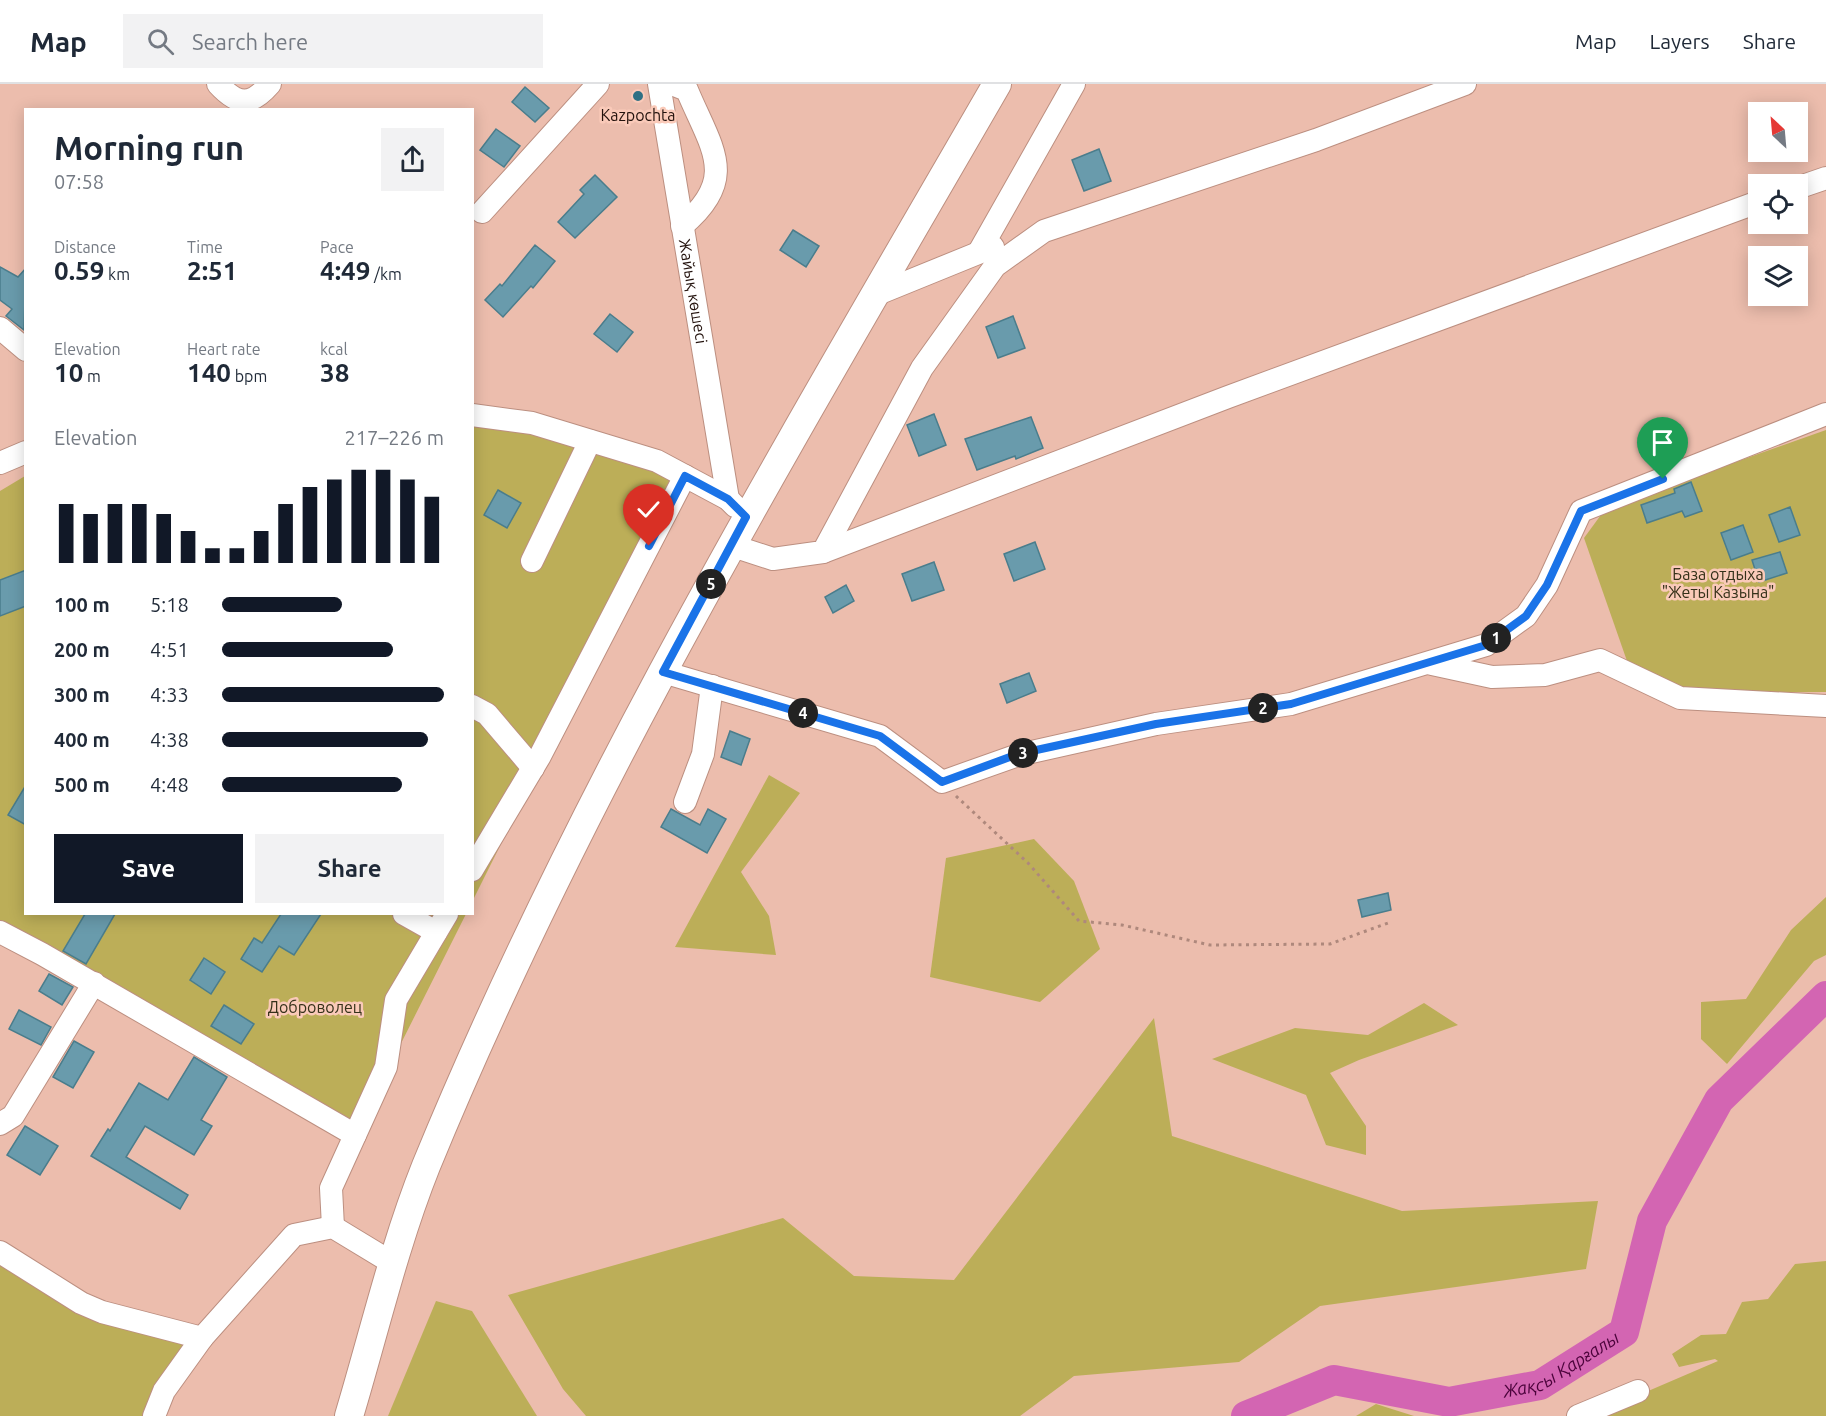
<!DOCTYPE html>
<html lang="en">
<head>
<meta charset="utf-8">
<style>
	:root { --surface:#fff; --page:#f2f2f3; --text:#1f2937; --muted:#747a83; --line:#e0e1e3; --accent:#111827 }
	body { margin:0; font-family:Ubuntu,sans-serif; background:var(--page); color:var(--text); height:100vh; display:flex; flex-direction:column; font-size:22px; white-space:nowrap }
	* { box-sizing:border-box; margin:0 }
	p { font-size:20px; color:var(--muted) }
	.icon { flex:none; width:33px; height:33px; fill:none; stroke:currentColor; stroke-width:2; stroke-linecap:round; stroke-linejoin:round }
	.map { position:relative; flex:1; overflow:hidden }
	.details { position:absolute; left:24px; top:24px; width:450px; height:807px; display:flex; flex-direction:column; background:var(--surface); border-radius:0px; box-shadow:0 3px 15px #0003 }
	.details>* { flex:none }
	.needle { width:39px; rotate:334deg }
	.tools { position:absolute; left:1748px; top:18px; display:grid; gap:12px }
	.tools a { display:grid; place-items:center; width:60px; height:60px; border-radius:0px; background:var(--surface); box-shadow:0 3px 15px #0003; font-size:30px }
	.pin { position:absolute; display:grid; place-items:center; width:51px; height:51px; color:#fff; margin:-62px -26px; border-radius:50% 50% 50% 0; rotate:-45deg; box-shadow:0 0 6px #0007 }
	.pin .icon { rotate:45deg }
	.km { position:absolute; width:30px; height:30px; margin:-15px; border-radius:50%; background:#222; color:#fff; font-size:16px; line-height:30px; text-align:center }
	.round { display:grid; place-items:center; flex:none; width:63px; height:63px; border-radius:0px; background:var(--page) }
	.summary { display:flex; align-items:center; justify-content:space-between; height:102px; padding:0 30px }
	h1 { font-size:33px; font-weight:700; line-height:45px }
	.stats { display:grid; grid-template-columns:repeat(3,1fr); gap:9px; height:102px; padding:6px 30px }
	.stats div { display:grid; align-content:center }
	.stats b { font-size:26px; font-weight:700 }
	.stats small { font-size:16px; font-weight:400 }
	.stats p { font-size:16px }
	.chart { height:168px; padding:12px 30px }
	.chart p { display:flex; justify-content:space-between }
	.chart svg { width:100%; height:108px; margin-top:6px; stroke:var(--accent); stroke-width:6 }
	.action { display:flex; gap:12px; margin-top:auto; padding:12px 30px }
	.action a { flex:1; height:69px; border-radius:0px; background:var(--accent); color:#fff; font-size:24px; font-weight:700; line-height:69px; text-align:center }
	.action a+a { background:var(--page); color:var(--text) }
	ul { padding:0 30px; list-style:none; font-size:20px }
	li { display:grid; grid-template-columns:96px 72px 1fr; align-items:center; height:45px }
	li i { height:15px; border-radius:8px; background:var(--accent) }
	header { display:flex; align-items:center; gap:36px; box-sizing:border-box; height:84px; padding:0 30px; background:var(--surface); border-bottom:2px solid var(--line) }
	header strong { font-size:28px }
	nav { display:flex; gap:33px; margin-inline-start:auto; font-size:21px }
	.search { width:420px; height:54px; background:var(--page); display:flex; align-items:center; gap:15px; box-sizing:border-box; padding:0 21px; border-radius:0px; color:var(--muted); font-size:22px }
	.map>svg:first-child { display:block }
	.green { fill:#bcae58 }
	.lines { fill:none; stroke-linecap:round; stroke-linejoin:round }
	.river { stroke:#d365b2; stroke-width:30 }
	.building { fill:#699bac; stroke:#4a7d8c; stroke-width:1.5 }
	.minor-casing { stroke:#bc8f80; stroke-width:24 }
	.major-casing { stroke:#bc8f80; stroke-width:30 }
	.path { stroke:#ae887c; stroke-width:3; stroke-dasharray:3 4.5; stroke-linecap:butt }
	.minor { stroke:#fff; stroke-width:22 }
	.major { stroke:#fff; stroke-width:28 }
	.route-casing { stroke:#fff; stroke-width:12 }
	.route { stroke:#1a73e8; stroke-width:8 }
	.poi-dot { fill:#2f7084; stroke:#facab9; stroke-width:2 }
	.labels { text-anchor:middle; stroke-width:5; stroke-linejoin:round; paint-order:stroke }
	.poi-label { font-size:16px; fill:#23120d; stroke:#facab9 }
	.street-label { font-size:16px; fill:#23120d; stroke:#facab9 }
	.park-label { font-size:16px; fill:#353119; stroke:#facab9 }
	.water-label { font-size:18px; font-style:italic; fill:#4b033b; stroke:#facab9 }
</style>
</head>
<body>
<header>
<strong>Map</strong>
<div class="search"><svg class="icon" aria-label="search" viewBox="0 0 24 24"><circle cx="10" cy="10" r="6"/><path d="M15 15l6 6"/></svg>Search here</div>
<nav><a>Map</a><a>Layers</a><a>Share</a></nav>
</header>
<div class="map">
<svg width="1826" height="1332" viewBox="0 0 1826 1332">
	<rect width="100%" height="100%" fill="#ecbdad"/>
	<g class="green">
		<polygon points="473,334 685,392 473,816"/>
		<polygon points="1826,346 1826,608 1695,609 1627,577 1584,454 1606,424"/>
		<polygon points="25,392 26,830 466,830 355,1051 0,858 0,407"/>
		<polygon points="769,691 800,709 741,788 769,832 776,871 675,863"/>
		<polygon points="1034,755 1074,797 1100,865 1040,918 930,893 946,774"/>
		<polygon points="1826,813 1826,871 1814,877 1727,980 1701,955 1701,918 1746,915 1791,846"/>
		<polygon points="1424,919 1458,941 1359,976 1330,989 1366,1042 1366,1071 1326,1061 1306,1011 1212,975 1295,944 1368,951"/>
		<polygon points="1154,934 1172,1052 1402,1127 1598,1117 1586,1185 1320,1222 1239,1278 1074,1292 1020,1332 586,1332 563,1305 508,1211 783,1134 854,1192 954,1196"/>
		<polygon points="0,1172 106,1238 202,1254 154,1332 0,1332"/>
		<polygon points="1826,1177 1826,1332 1590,1332 1718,1277 1715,1275 1679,1283 1672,1270 1701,1251 1726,1250 1742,1218 1768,1215 1795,1180"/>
		<polygon points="436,1217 472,1227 537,1332 388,1332"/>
		<polygon points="1376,1320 1414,1332 1356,1332"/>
	</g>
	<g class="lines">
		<path class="river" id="s1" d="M 1246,1332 L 1334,1296 L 1449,1318 L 1540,1301 L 1624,1248 L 1652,1137 L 1719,1016 L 1826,912"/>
	</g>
	<g class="building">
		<polygon points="525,3 549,24 535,38 512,18"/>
		<polygon points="496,45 520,62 504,83 480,66"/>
		<polygon points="1099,65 1111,97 1084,107 1072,76"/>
		<polygon points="595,91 617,113 575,154 558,138 584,110 580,106"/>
		<polygon points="793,146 819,162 806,183 780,166"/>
		<polygon points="535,161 555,177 533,204 531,202 503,233 485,216 500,200 502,202"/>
		<polygon points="0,183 18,193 26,184 24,246 6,232 12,225 0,216"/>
		<polygon points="610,230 633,248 617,268 594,250"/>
		<polygon points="1013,232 1025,264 998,274 986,243"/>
		<polygon points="934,330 946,361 919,372 907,341"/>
		<polygon points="1031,333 1043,364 1016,375 1015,372 977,386 965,355"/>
		<polygon points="1691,398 1702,427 1685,433 1682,427 1647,439 1641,421 1675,409 1674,405"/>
		<polygon points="498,406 521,419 507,444 484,431"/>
		<polygon points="1790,423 1800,451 1779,458 1769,431"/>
		<polygon points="1743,441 1753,468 1731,476 1721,449"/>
		<polygon points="1035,458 1045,485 1014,497 1004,470"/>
		<polygon points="1780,468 1787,489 1759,498 1752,476"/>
		<polygon points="934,478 944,506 912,517 902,490"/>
		<polygon points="26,486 26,522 0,532 0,496"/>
		<polygon points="846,501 854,517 833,529 825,513"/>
		<polygon points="1029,589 1036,607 1007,619 1000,600"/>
		<polygon points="730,647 750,655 741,681 721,673"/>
		<polygon points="26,701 26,741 8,731"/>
		<polygon points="671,725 700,741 708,725 726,735 707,769 661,743"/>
		<polygon points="1388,809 1391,826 1362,833 1358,816"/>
		<polygon points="85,830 115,830 86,880 63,867"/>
		<polygon points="281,830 321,830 294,871 279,862 262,888 241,875 254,854 262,859"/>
		<polygon points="204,874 225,888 211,910 190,896"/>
		<polygon points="49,890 73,903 62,921 39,907"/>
		<polygon points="224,921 254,940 241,960 211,942"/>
		<polygon points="19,926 51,943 41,961 9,945"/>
		<polygon points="74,957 94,968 73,1004 53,993"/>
		<polygon points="194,973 227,993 201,1036 212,1042 194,1071 145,1042 126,1073 188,1111 180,1125 91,1072 108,1045 110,1047 139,999 168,1016"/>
		<polygon points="25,1042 58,1062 40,1091 7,1071"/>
	</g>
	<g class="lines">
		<defs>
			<g id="minor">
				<path d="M 218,0 C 238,22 251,22 270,0"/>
				<path id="s2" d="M 659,0 L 728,415"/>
				<path d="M 672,0 L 687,6 C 711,64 740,94 682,142"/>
				<polyline points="1797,104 1826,94"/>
				<polyline points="482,128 598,0"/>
				<polyline points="979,168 1074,0"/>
				<polyline points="875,211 993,163"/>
				<polyline points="0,244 26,266"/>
				<polyline points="472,331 532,339 657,377 728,415 735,422"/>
				<polyline points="0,379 26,368"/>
				<polyline points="730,461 773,475 823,468 922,284 995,182 1044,147 1316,56 1465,0"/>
				<polyline points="823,468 1228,313 1758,118"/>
				<polyline points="532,477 590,357"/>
				<polyline points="1432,580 1492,593 1545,591 1600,576 1680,614 1826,622"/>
				<polyline points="663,588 880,652 942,698 1018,671 1156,640 1291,620 1486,561 1526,532 1547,501 1581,427 1826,330"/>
				<polyline points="472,622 487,630 533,684"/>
				<polyline points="685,718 703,670 712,602"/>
				<polyline points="472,786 540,672 685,392"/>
				<polyline points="404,830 436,848"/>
				<polyline points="0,848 42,870 355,1051"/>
				<polyline points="0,1040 13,1032 94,899"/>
				<polyline points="333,1143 331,1104 386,983 396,916 447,830"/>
				<polyline points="0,1168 81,1219 102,1228 202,1254"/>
				<polyline points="154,1332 164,1307 202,1254 294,1151 333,1143 394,1180"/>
				<polyline points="1578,1332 1638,1307"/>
			</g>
			<path id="major" d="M 349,1332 C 374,1249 394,1162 426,1082 C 581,704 793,353 997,0"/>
		</defs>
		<use href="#minor" class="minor-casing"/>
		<use href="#major" class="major-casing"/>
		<polyline class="path" points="956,712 1028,779 1079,837 1122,841 1210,861 1330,860 1388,839"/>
		<use href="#minor" class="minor"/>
		<use href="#major" class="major"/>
	</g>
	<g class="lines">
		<defs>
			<polyline id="route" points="649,462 685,392 728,415 746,433 663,588 880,652 942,698 1018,670 1156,640 1291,620 1486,561 1526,532 1547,501 1581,427 1663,395"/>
		</defs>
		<use href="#route" class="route-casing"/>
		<use href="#route" class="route"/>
	</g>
	<circle class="poi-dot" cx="638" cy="12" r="6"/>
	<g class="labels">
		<g class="poi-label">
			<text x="638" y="37">Kazpochta</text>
		</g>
		<g class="street-label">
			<text dy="6" stroke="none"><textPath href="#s2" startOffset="210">Жайық көшесі</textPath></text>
		</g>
		<g class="park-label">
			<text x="1718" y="496">База отдыха<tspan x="1718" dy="18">"Жеты Казына"</tspan></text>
			<text x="315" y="929">Доброволец</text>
		</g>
		<g class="water-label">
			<text dy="6" stroke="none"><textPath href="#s1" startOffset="332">Жақсы Қарғалы</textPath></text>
		</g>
	</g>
</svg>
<div class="tools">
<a><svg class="needle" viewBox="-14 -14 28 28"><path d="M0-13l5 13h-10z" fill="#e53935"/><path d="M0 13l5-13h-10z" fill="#747a83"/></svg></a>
<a><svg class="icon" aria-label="locate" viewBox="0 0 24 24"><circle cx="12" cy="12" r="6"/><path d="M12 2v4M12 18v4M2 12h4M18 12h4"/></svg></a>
<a><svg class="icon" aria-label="layers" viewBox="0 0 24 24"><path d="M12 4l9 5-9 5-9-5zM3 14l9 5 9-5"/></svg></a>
</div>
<div class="pin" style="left:1663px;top:395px;background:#1e9e55"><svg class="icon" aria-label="arrive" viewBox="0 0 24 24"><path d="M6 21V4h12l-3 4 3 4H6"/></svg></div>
<div class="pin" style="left:649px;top:462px;background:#d93025"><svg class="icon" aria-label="check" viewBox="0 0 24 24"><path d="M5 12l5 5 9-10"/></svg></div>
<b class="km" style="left:1496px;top:554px">1</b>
<b class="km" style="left:1263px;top:624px">2</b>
<b class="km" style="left:1023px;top:669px">3</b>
<b class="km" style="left:803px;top:629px">4</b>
<b class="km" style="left:711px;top:500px">5</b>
<section class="details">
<div class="summary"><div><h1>Morning run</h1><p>07:58</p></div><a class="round"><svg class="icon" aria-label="share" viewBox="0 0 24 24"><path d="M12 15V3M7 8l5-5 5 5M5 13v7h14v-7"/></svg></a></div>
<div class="stats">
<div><p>Distance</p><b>0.59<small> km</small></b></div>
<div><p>Time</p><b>2:51</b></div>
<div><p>Pace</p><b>4:49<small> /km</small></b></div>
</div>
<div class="stats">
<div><p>Elevation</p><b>10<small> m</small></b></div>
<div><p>Heart rate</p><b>140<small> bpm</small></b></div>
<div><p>kcal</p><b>38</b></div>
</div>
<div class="chart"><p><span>Elevation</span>217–226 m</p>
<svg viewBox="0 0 160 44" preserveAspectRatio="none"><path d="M5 44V20M15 44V24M25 44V20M35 44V20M45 44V24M55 44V31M65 44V38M75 44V38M85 44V31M95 44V20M105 44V13M115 44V10M125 44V6M135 44V6M145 44V10M155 44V17"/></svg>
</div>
<ul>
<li><b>100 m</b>5:18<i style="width:54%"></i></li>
<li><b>200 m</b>4:51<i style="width:77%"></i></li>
<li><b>300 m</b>4:33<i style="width:100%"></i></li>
<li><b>400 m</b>4:38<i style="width:93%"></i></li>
<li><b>500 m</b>4:48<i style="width:81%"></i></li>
</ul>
<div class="action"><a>Save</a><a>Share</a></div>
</section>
</div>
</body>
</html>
